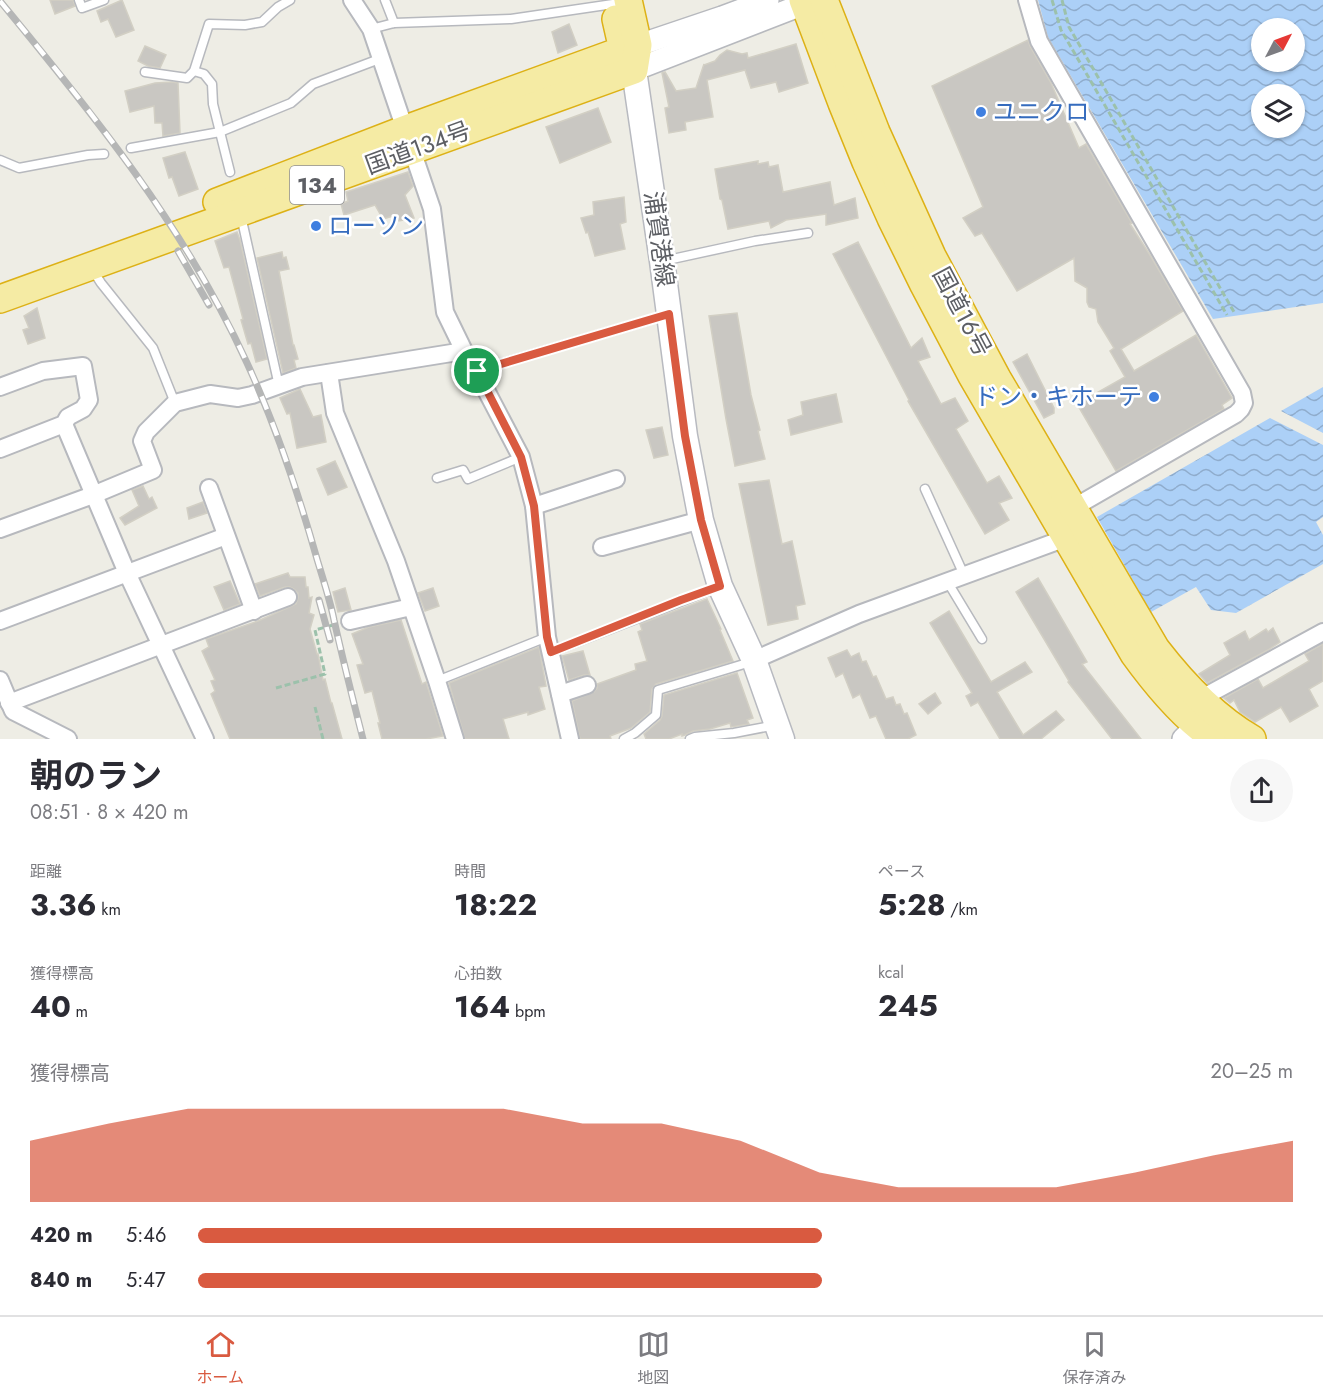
<!DOCTYPE html>
<html lang="ja">
<head>
<meta charset="utf-8">
<style>
	:root { --surface:#fff; --page:#f7f7f7; --text:#2b2b33; --muted:#7c7c81; --line:#e1e1e2; --accent:#d95a40 }
	body { margin:0; font-family:Jost,"Noto Sans JP",sans-serif; background:var(--page); color:var(--text); height:100vh; display:flex; flex-direction:column; font-size:22px; white-space:nowrap }
	* { box-sizing:border-box; margin:0 }
	p { font-size:20px; color:var(--muted) }
	.icon { flex:none; width:33px; height:33px; fill:none; stroke:currentColor; stroke-width:2; stroke-linecap:round; stroke-linejoin:round }
	.map { position:relative; height:739px; overflow:hidden }
	.sheet { display:flex; flex-direction:column; background:var(--surface); flex:1 }
	.sheet>* { flex:none }
	.needle { width:39px; rotate:49deg }
	.buttons { position:absolute; left:1251px; top:18px; display:grid; gap:12px }
	.buttons a { display:grid; place-items:center; width:54px; height:54px; border-radius:50%; background:var(--surface); box-shadow:0 2px 4px #0004; font-size:30px }
	.pin { position:absolute; display:grid; place-items:center; width:51px; height:51px; color:#fff; margin:-26px; border:3px solid #fff; border-radius:50%; box-shadow:0 2px 6px #0007 }
	.round { display:grid; place-items:center; flex:none; width:63px; height:63px; border-radius:32px; background:var(--page) }
	.summary { display:flex; align-items:center; justify-content:space-between; height:102px; padding:0 30px }
	h1 { font-size:33px; font-weight:700; line-height:45px }
	.metrics { display:grid; grid-template-columns:repeat(3,1fr); gap:9px; height:102px; padding:6px 30px }
	.metrics div { display:grid; align-content:center }
	.metrics b { font-size:30px; font-weight:700 }
	.metrics small { font-size:16px; font-weight:400 }
	.metrics p { font-size:16px }
	.chart { height:168px; padding:12px 30px }
	.chart p { display:flex; justify-content:space-between }
	.chart svg { width:100%; height:108px; margin-top:6px; fill:var(--accent); opacity:.7 }
	ul { padding:0 30px; list-style:none; font-size:20px }
	li { display:grid; grid-template-columns:96px 72px 1fr; align-items:center; height:45px }
	li i { height:15px; border-radius:8px; background:var(--accent) }
	.menu { display:flex; justify-content:space-around; align-items:center; height:84px; border-top:2px solid var(--line); background:var(--surface); font-size:16px; color:var(--muted) }
	.menu a { display:grid; justify-items:center; gap:3px }
	.menu .active { color:var(--accent) }
	.map>svg:first-child { display:block }
	.water { fill:url(#water-waves); fill-rule:evenodd }
	.building { fill:#c9c7c2; stroke:#d2cfc4; stroke-width:1.5 }
	.lines { fill:none; stroke-linecap:round; stroke-linejoin:round }
	.service-casing { stroke:#b7b9be; stroke-width:11 }
	.minor-casing { stroke:#b7b9be; stroke-width:20 }
	.tertiary-casing { stroke:#b7b9be; stroke-width:24 }
	.secondary-casing { stroke:#b8bac0; stroke-width:27 }
	.trunk-casing { stroke:#ddb116; stroke-width:30 }
	.path { stroke:#9cc1ab; stroke-width:3; stroke-dasharray:6 3; stroke-linecap:butt }
	.service { stroke:#fff; stroke-width:8 }
	.minor { stroke:#fff; stroke-width:16 }
	.tertiary { stroke:#fff; stroke-width:21 }
	.secondary { stroke:#fff; stroke-width:24 }
	.trunk { stroke:#f5eba4; stroke-width:27 }
	.rail-casing { stroke:#b5b6b6; stroke-width:7 }
	.rail { stroke:#fff; stroke-width:4.5; stroke-dasharray:14; stroke-linecap:butt }
	.route-casing { stroke:#fff; stroke-width:12 }
	.route { stroke:#d95a40; stroke-width:8 }
	.shop-dot { fill:#3f7fe0; stroke:#fff; stroke-width:2 }
	.labels { text-anchor:middle; stroke-width:5; stroke-linejoin:round; paint-order:stroke }
	.shield { fill:#fff; stroke:#8e8f92; stroke-width:1.5 }
	.shield-label { font-size:22px; font-weight:bold; fill:#5d5f64 }
	.shop-label { font-size:24px; fill:#366cbe; stroke:#fff; text-anchor:start }
	.street-label { font-size:24px; fill:#5d5f64; stroke:#fff }
</style>
</head>
<body>
<div class="map">
<svg width="1323" height="739" viewBox="0 0 1323 739">
	<defs>
		<pattern id="water-waves" width="16" height="10" patternUnits="userSpaceOnUse" patternTransform="scale(1.5)"><rect width="16" height="10" fill="#acd0f7"/><path d="M0 5q4-4 8 0t8 0" fill="none" stroke="#8faccc"/></pattern>
	</defs>
	<rect width="100%" height="100%" fill="#eeede5"/>
	<g class="water">
		<path d="M 1038,0 L 1323,0 L 1323,303 L 1213,319 L 1048,37 ZM 1262,28 L 1294,28 L 1294,62 L 1262,62 ZM 1262,94 L 1294,94 L 1294,128 L 1262,128 Z"/>
		<polygon points="1323,387 1323,433 1281,411"/>
		<polygon points="1270,418 1323,445 1323,517 1316,522 1323,535 1323,564 1236,613 1211,610 1196,587 1151,612 1097,517"/>
	</g>
	<g class="building">
		<polygon points="50,0 73,0 75,6 55,14"/>
		<polygon points="122,0 134,30 116,37 108,19 101,22 97,11"/>
		<polygon points="569,24 577,45 558,53 552,32"/>
		<polygon points="1028,40 1030,46 1051,83 1079,148 1086,144 1132,223 1130,224 1150,255 1183,311 1121,349 1134,371 1196,335 1232,398 1222,405 1224,409 1116,471 1077,404 1125,377 1110,351 1114,348 1098,322 1096,309 1089,307 1087,302 1087,288 1075,281 1074,258 1017,291 982,233 975,236 963,218 983,207 932,86"/>
		<polygon points="796,44 808,83 779,92 776,82 751,88 745,70 707,80 713,117 685,122 686,130 669,133 665,108 669,107 662,73 665,72 676,91 696,88 704,64 704,65 715,61 720,55 727,50 742,54 747,53 748,58"/>
		<polygon points="145,46 166,55 160,68 148,66 138,61"/>
		<polygon points="172,82 178,83 180,133 163,136 162,123 155,123 154,106 130,112 125,91 155,83"/>
		<polygon points="598,108 611,142 560,163 546,127"/>
		<polygon points="185,152 198,189 179,196 172,177 169,178 163,158"/>
		<polygon points="758,161 758,164 768,162 769,167 778,165 783,192 830,182 834,205 855,198 858,218 826,225 826,214 786,220 771,228 769,221 728,229 722,200 720,199 715,169"/>
		<polygon points="408,172 413,186 405,195 414,218 399,221 396,215 383,219 375,205 344,215 341,204 348,201 346,192"/>
		<polygon points="624,197 626,222 620,224 625,249 595,256 588,232 586,233 581,218 594,215 593,202"/>
		<polygon points="237,232 240,240 267,359 256,362 251,343 248,344 241,320 243,319 229,267 224,268 215,241"/>
		<polygon points="858,242 911,348 922,338 930,357 918,361 941,404 955,398 968,421 956,429 987,483 999,476 1012,498 999,503 1009,520 985,534 908,401 909,400 833,254"/>
		<polygon points="282,252 283,258 286,257 289,269 279,271 293,345 294,345 298,359 294,360 296,368 283,373 257,258"/>
		<polygon points="37,308 45,338 28,344 23,330 29,328 24,316"/>
		<polygon points="737,313 751,395 760,430 758,431 765,459 735,466 726,419 709,316"/>
		<polygon points="1027,354 1054,408 1054,413 1044,418 1013,362"/>
		<polygon points="300,389 313,417 321,415 326,442 297,448 290,413 287,414 280,398"/>
		<polygon points="836,394 842,422 791,435 788,420 803,415 801,402"/>
		<polygon points="662,427 668,455 654,458 646,430"/>
		<polygon points="335,461 347,487 328,495 317,469"/>
		<polygon points="769,480 782,544 792,541 805,604 796,606 798,619 768,625 739,484"/>
		<polygon points="143,486 149,499 152,497 157,508 125,525 120,518 139,506 132,490"/>
		<polygon points="203,502 207,513 189,519 187,508"/>
		<polygon points="288,573 290,577 305,577 306,587 308,587 309,598 312,597 309,613 314,615 310,629 317,654 318,654 323,680 325,679 331,703 332,703 342,739 230,739 211,694 215,691 211,681 215,680 202,651 209,647 206,639 258,621 296,604 298,598 298,593 294,589 290,587 285,587 260,596 255,584"/>
		<polygon points="1038,578 1087,662 1082,664 1141,739 1112,739 1068,682 1069,681 1016,592"/>
		<polygon points="230,581 240,604 224,610 214,587"/>
		<polygon points="345,588 351,610 338,612 333,592"/>
		<polygon points="433,588 439,606 425,611 418,593"/>
		<polygon points="707,599 721,629 720,630 733,661 656,684 652,689 650,712 631,728 610,736 611,739 580,739 572,701 594,692 597,688 597,684 636,670 635,664 647,661 638,632 642,630 640,624"/>
		<polygon points="949,611 991,682 1025,662 1032,672 997,692 1023,735 1056,711 1064,720 1041,739 1000,739 978,702 971,706 966,696 972,693 930,623"/>
		<polygon points="401,620 422,684 426,682 443,736 426,739 382,739 378,723 380,723 372,691 365,693 357,665 363,664 352,634 369,627"/>
		<polygon points="1273,628 1280,642 1268,650 1207,683 1199,674 1230,655 1224,643 1245,631 1249,640 1266,629 1268,632"/>
		<polygon points="1323,644 1323,681 1309,689 1318,706 1290,722 1281,707 1255,722 1240,712 1234,700 1230,703 1224,698 1258,679 1263,688 1309,661 1305,654"/>
		<polygon points="539,647 546,686 539,687 545,709 528,715 528,712 503,719 509,739 465,739 449,683"/>
		<polygon points="847,650 851,657 859,653 862,662 866,661 873,677 876,676 886,699 893,697 896,705 900,704 904,714 907,713 916,735 908,739 886,739 876,716 870,718 860,694 853,698 843,673 836,677 828,658"/>
		<polygon points="583,651 590,675 584,675 569,680 562,656"/>
		<polygon points="737,673 753,718 747,720 749,724 731,727 730,723 710,729 693,731 685,735 682,736 682,734 669,739 646,739 644,734 660,720 662,716 664,695"/>
		<polygon points="935,693 941,703 928,714 919,704"/>
	</g>
	<g class="lines">
		<defs>
			<g id="service">
				<polyline points="79,0 82,8 104,0"/>
				<polyline points="385,0 394,23"/>
				<polyline points="371,29 394,23 511,19 613,4"/>
				<polyline points="194,71 204,74 212,84 213,104 230,172"/>
				<polyline points="145,72 187,78 194,71 209,24 245,25 262,22 278,7 290,0"/>
				<polyline points="131,148 220,132 291,103 313,84 382,58"/>
				<polyline points="0,160 19,168 88,155 104,154"/>
				<polyline points="241,216 279,386"/>
				<polyline points="663,261 755,241 808,233"/>
				<polyline points="92,269 101,283 153,348 175,403"/>
				<polyline points="476,371 666,315"/>
				<polyline points="437,478 463,470 468,479 521,457"/>
				<polyline points="925,489 964,575"/>
				<polyline points="947,581 982,639"/>
				<polyline points="551,652 718,587"/>
				<polyline points="437,681 547,637"/>
				<polyline points="624,739 635,733 656,715 658,690 754,661"/>
				<polyline points="690,739 695,737 734,733 776,725"/>
			</g>
			<g id="minor">
				<polyline points="352,0 371,29 432,209 445,312 464,351 476,371 521,457 534,506 547,637 570,739"/>
				<polyline points="329,373 335,413 396,561 437,681 455,739"/>
				<polyline points="0,387 43,371 83,366 89,400 83,409 68,417 64,424 0,449"/>
				<polyline points="64,424 127,573 205,739"/>
				<polyline points="209,488 254,611"/>
				<polyline points="534,506 616,479"/>
				<polyline points="0,529 93,495 153,470 142,441 146,432 175,403 210,394 238,398 252,395 302,377 464,351"/>
				<polyline points="602,547 701,520"/>
				<polyline points="0,621 226,536"/>
				<polyline points="350,621 411,607"/>
				<polyline points="754,660 859,614 1066,538 1073,508 1236,414 1241,409 1244,403 1242,393 1039,41 1027,0"/>
				<polyline points="0,680 13,711 68,739"/>
				<polyline points="560,694 587,685"/>
				<polyline points="1200,699 1323,632"/>
				<polyline points="9,703 288,597"/>
			</g>
			<g id="tertiary">
				<polyline points="624,50 722,17 768,0"/>
				<polyline points="634,70 804,4 809,0"/>
				<polyline points="1183,739 1197,725 1198,711"/>
			</g>
			<polyline id="secondary" points="625,53 634,70 662,261 685,436 701,520 720,586 754,660 782,739"/>
			<g id="trunk">
				<path d="M 803,0 L 842,103 L 866,162 L 891,218 L 924,285 L 972,376 L 1134,654 C 1155,683 1185,719 1215,739"/>
				<path d="M 824,0 L 876,132 L 932,256 L 997,378 L 1156,649 C 1183,684 1214,717 1252,739"/>
				<polyline points="217,202 406,129 623,50 616,19"/>
				<polyline points="0,299 634,70 638,45 628,0"/>
			</g>
		</defs>
		<use href="#service" class="service-casing"/>
		<use href="#minor" class="minor-casing"/>
		<use href="#tertiary" class="tertiary-casing"/>
		<use href="#secondary" class="secondary-casing"/>
		<use href="#trunk" class="trunk-casing"/>
		<g class="path">
			<polyline points="1052,0 1061,30 1227,315"/>
			<polyline points="1062,0 1069,27 1234,312"/>
			<polyline points="276,688 325,674 315,630 337,624"/>
			<polyline points="315,707 323,739"/>
		</g>
		<use href="#service" class="service"/>
		<use href="#minor" class="minor"/>
		<use href="#tertiary" class="tertiary"/>
		<use href="#secondary" class="secondary"/>
		<use href="#trunk" class="trunk"/>
		<defs>
			<g id="rail">
				<path d="M 0,1 C 94,115 185,227 247,363 C 276,426 298,492 317,559 C 323,579 330,600 334,620 C 343,660 353,700 363,739"/>
				<polyline points="178,251 209,305"/>
				<polyline points="319,600 330,640"/>
			</g>
		</defs>
		<use href="#rail" class="rail-casing"/>
		<use href="#rail" class="rail"/>
	</g>
	<g class="lines">
		<defs>
			<polygon id="route" points="669,314 685,436 701,520 720,586 681,600 551,652 547,637 534,506 521,457 477,371"/>
		</defs>
		<use href="#route" class="route-casing"/>
		<use href="#route" class="route"/>
	</g>
	<g class="shop-dot">
		<circle cx="981" cy="112" r="6"/>
		<circle cx="316" cy="226" r="6"/>
		<circle cx="1154" cy="397" r="6"/>
	</g>
	<g class="labels">
		<rect class="shield" x="290" y="166" width="54" height="38" rx="4.5"/>
		<g class="shield-label">
			<text x="317" y="193">134</text>
		</g>
		<g class="shop-label">
			<text x="993" y="120">ユニクロ</text>
			<text x="328" y="234">ローソン</text>
			<text x="1142" y="405" text-anchor="end">ドン・キホーテ</text>
		</g>
		<g class="street-label">
			<text transform="translate(418 148) rotate(-20)" y="8">国道134号</text>
			<text transform="translate(659 239) rotate(82)" y="8">浦賀港線</text>
			<text transform="translate(962 312) rotate(62)" y="8">国道16号</text>
		</g>
	</g>
</svg>
<div class="buttons">
<a><svg class="needle" viewBox="-14 -14 28 28"><path d="M0-13l5 13h-10z" fill="#e53935"/><path d="M0 13l5-13h-10z" fill="#7c7c81"/></svg></a>
<a><svg class="icon" aria-label="layers" viewBox="0 0 24 24"><path d="M12 4l9 5-9 5-9-5zM3 14l9 5 9-5"/></svg></a>
</div>
<div class="pin" style="left:477px;top:371px;background:#1e9e55"><svg class="icon" aria-label="arrive" viewBox="0 0 24 24"><path d="M6 21V4h12l-3 4 3 4H6"/></svg></div>
</div>
<section class="sheet">
<div class="summary"><div><h1>朝のラン</h1><p>08:51 · 8 × 420 m</p></div><a class="round"><svg class="icon" aria-label="share" viewBox="0 0 24 24"><path d="M12 15V3M7 8l5-5 5 5M5 13v7h14v-7"/></svg></a></div>
<div class="metrics">
<div><p>距離</p><b>3.36<small> km</small></b></div>
<div><p>時間</p><b>18:22</b></div>
<div><p>ペース</p><b>5:28<small> /km</small></b></div>
</div>
<div class="metrics">
<div><p>獲得標高</p><b>40<small> m</small></b></div>
<div><p>心拍数</p><b>164<small> bpm</small></b></div>
<div><p>kcal</p><b>245</b></div>
</div>
<div class="chart"><p><span>獲得標高</span>20–25 m</p>
<svg viewBox="0 0 160 44" preserveAspectRatio="none"><path d="M0 44V19L10 12L20 6L30 6L40 6L50 6L60 6L70 12L80 12L90 19L100 32L110 38L120 38L130 38L140 32L150 25L160 19V44z"/></svg>
</div>
<ul>
<li><b>420 m</b>5:46<i style="width:57%"></i></li>
<li><b>840 m</b>5:47<i style="width:57%"></i></li>
</ul>
</section>
<nav class="menu">
<a class="active"><svg class="icon" aria-label="home" viewBox="0 0 24 24"><path d="M3 11l9-7 9 7M6 9v11h12V9"/></svg>ホーム</a>
<a><svg class="icon" aria-label="map" viewBox="0 0 24 24"><path d="M3 6l6-2 6 2 6-2v14l-6 2-6-2-6 2zM9 4v14M15 6v14"/></svg>地図</a>
<a><svg class="icon" aria-label="saved" viewBox="0 0 24 24"><path d="M7 4h10v16l-5-4-5 4z"/></svg>保存済み</a>
</nav>
</body>
</html>
